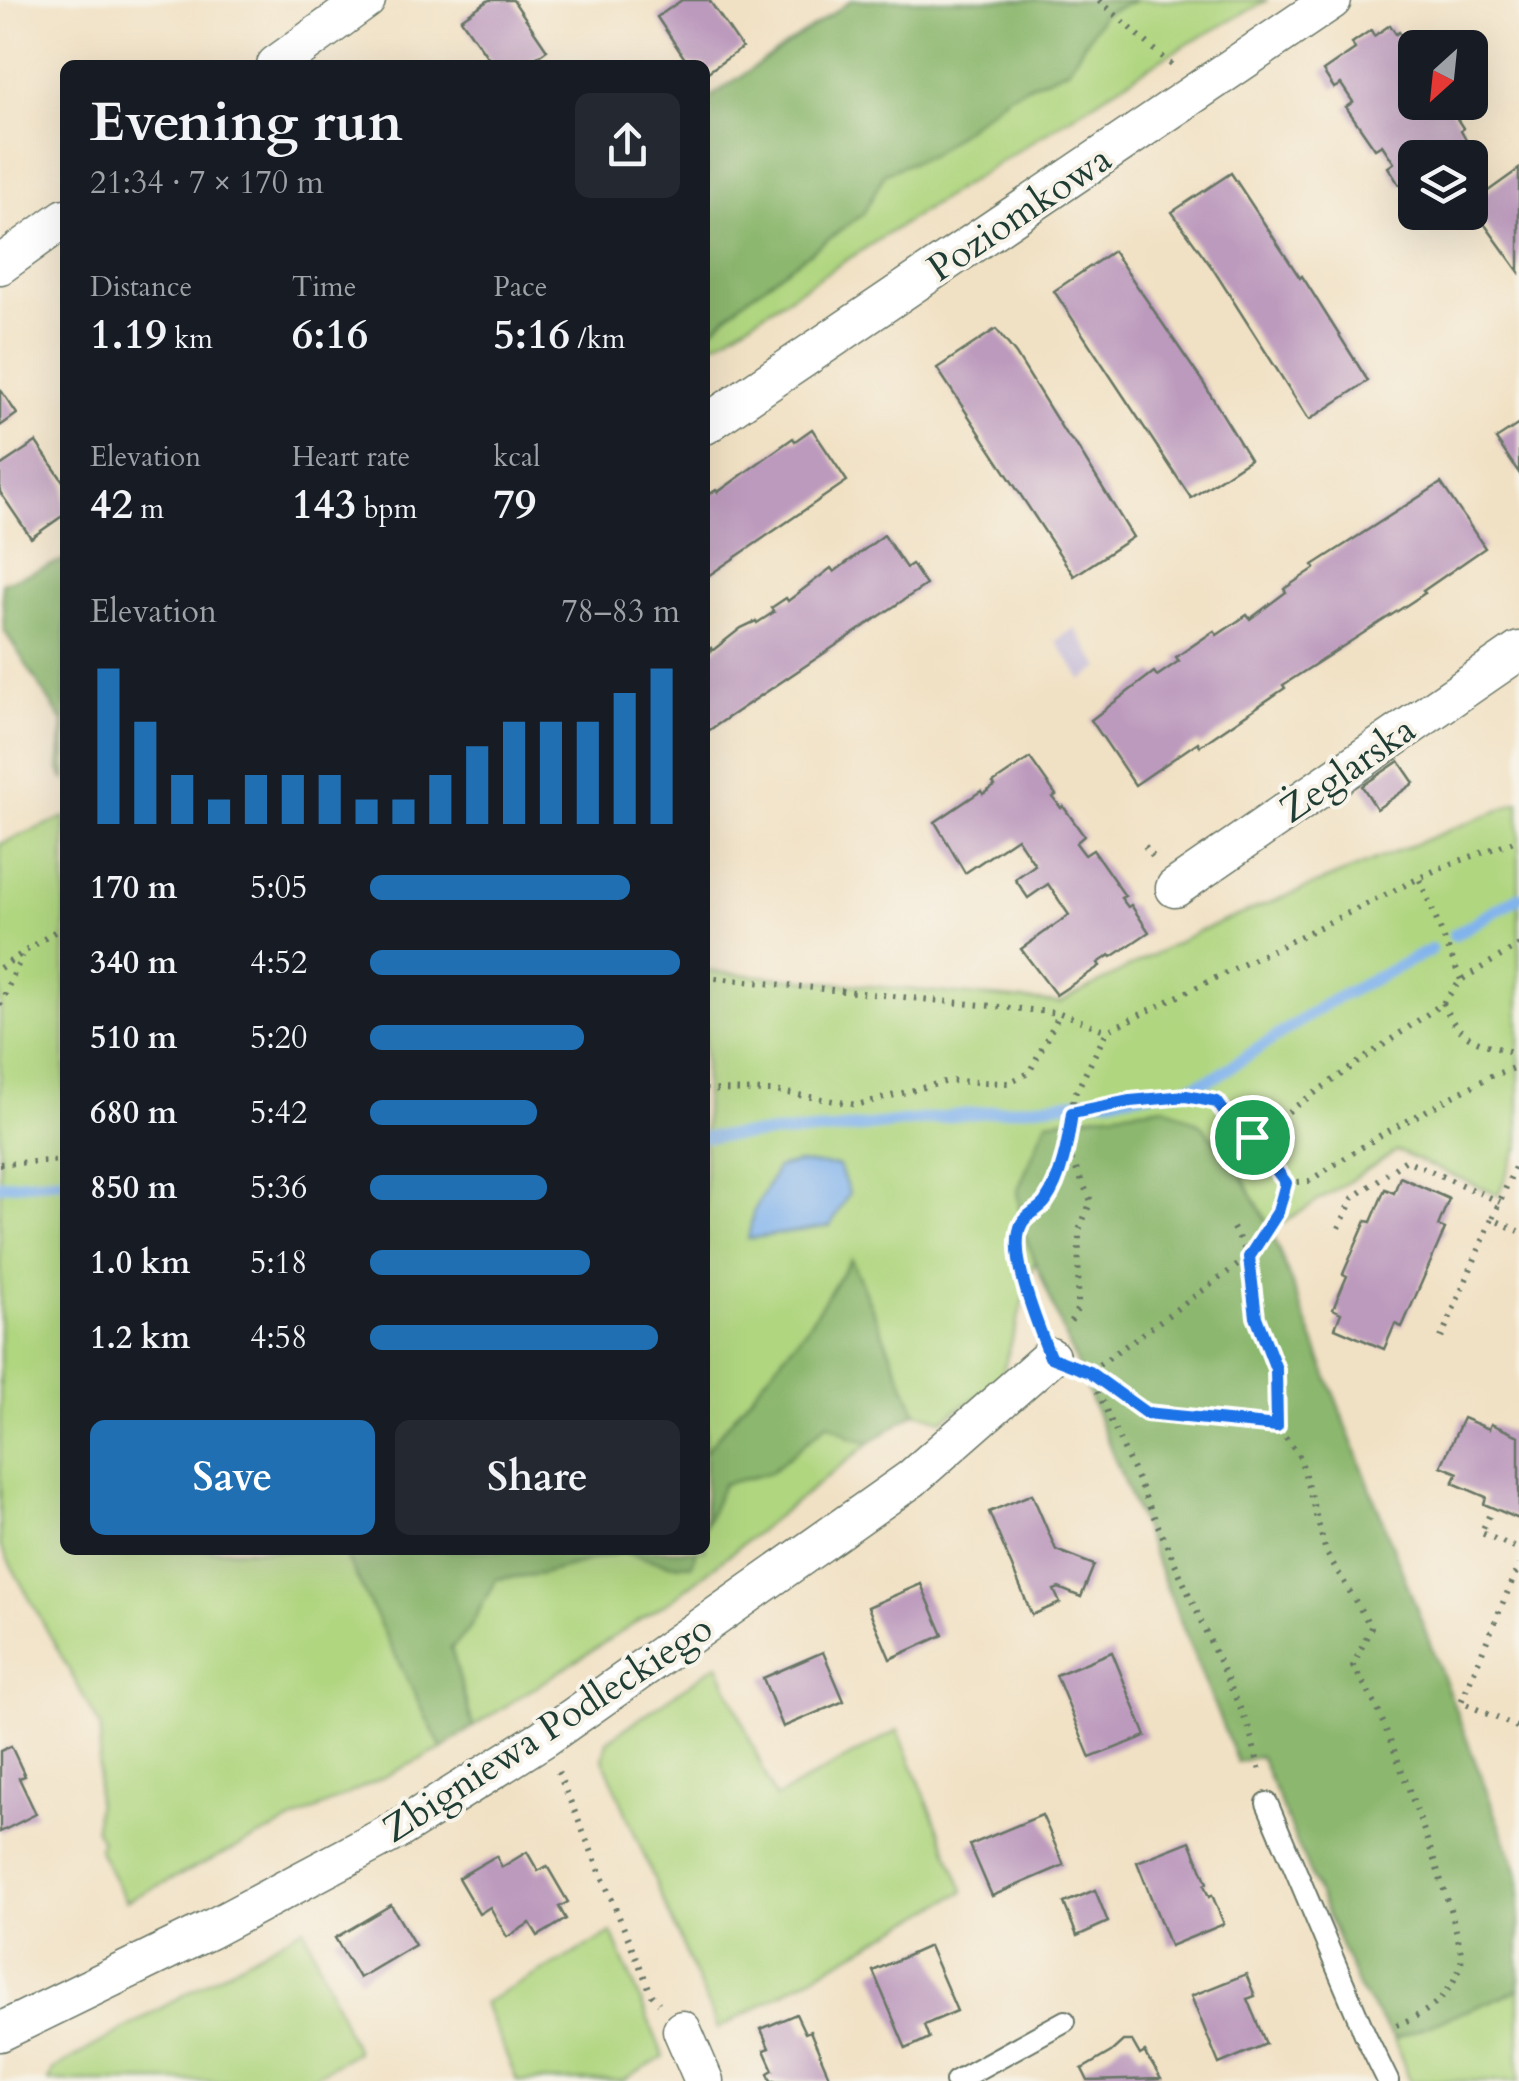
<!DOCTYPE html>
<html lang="en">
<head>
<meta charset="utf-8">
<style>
	:root { --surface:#171b24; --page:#242831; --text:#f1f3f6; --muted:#9ea1a6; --accent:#1f6fb2 }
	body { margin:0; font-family:Cardo,serif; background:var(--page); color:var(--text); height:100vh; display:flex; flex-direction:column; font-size:38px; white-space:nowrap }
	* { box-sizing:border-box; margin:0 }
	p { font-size:32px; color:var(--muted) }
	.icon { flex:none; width:55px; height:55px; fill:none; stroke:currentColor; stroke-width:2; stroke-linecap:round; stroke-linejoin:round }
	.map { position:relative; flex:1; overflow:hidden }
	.drawer { position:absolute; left:60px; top:60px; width:650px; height:1495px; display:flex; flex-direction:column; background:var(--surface); border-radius:15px; box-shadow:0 10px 40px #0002 }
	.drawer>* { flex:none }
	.needle { width:65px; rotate:207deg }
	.tools { position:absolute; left:1398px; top:30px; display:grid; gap:20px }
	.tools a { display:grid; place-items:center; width:90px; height:90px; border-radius:15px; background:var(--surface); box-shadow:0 10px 40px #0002; font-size:50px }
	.pin { position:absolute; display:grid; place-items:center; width:85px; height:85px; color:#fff; margin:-42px; border:5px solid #fff; border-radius:50%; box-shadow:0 2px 10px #0007 }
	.round { display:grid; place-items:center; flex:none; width:105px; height:105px; border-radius:15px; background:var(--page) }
	.headline { display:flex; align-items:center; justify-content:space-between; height:170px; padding:0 30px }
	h1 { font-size:55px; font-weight:600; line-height:75px }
	.stats { display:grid; grid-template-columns:repeat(3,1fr); gap:15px; height:170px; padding:10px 30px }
	.stats div { display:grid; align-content:center }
	.stats b { font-size:42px; font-weight:600 }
	.stats small { font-size:28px; font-weight:400 }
	.stats p { font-size:28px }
	.chart { height:280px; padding:20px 30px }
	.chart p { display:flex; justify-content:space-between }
	.chart svg { width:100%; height:180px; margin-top:10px; stroke:var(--accent); stroke-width:6 }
	.primary-button { display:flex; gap:20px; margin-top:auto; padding:20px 30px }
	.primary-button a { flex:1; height:115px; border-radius:15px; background:var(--accent); color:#fff; font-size:40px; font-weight:600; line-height:115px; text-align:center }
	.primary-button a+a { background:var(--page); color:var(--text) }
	ul { padding:0 30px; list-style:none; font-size:32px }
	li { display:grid; grid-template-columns:160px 120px 1fr; align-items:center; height:75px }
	li i { height:25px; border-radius:12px; background:var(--accent) }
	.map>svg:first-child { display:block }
	.industrial { fill:#c8bfd8 }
	.green { fill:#b0d680; stroke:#688a5a; stroke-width:2.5 }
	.forest { fill:#8cb76e; stroke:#567a51; stroke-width:2.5 }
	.water { fill:#81b3ed; stroke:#507890; stroke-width:2.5 }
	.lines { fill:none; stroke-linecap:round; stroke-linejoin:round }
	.stream { stroke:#81b3ed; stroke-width:12 }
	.building { fill:#bc9abd }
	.service-casing { stroke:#687666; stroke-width:24 }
	.minor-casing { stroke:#687666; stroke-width:41 }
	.path { stroke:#687666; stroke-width:6; stroke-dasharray:2.5 8; stroke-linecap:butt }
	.service { stroke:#fff; stroke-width:20 }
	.minor { stroke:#fff; stroke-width:38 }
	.route-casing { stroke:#fff; stroke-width:20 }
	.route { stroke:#1a73e8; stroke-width:12 }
	.labels { text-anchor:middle; stroke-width:8; stroke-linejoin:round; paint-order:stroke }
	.street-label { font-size:38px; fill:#1f3d34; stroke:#f7f3e8 }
</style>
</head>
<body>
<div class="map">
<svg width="1519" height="2081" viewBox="0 0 1519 2081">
	<rect width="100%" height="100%" fill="#f7f3e8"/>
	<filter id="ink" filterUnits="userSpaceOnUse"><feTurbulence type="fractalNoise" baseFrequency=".01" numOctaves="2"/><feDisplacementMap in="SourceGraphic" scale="20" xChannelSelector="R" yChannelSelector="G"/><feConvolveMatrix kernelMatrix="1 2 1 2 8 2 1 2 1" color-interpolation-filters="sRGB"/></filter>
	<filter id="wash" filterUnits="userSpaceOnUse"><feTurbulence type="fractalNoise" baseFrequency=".0048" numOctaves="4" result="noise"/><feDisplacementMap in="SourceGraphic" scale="40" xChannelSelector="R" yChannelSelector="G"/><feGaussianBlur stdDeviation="2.25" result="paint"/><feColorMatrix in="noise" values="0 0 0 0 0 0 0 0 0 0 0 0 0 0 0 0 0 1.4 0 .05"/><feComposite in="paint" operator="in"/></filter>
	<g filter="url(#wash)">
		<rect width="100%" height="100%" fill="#f1e1c4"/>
		<polygon class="industrial" points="1075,628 1101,668 1082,680 1056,641"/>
		<g class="green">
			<polygon points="1137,0 1268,0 1166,56 718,342 705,344 705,336 742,301 863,214 885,173 931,155 1010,94 1068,69 1103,14"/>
			<polygon points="1519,802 1519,1146 1498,1195 1397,1151 1272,1230 1241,1175 1024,1234 1035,1260 1000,1381 942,1420 916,1412 851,1260 807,1327 705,1452 705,971 1060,1003 1197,932"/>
			<polygon points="65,817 65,1550 343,1550 442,1749 126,1901 98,1849 101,1840 95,1828 101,1728 0,1545 0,844"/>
			<polygon points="829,1423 851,1437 871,1442 674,1598 473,1727 451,1648 468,1631 496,1579 541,1574 622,1552 668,1564 691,1565 697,1550 705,1550 705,1526 722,1484 770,1473"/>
			<polygon points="718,1664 775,1798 898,1730 964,1891 718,2029 603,1759 607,1741"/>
			<polygon points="304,1927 356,2052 305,2081 48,2081 52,2070"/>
			<polygon points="612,1933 664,2057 623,2081 517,2081 484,2003"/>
			<polygon points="1519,1990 1519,2081 1410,2081 1394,2039"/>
		</g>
		<g class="forest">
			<polygon points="852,0 1136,0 1103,14 1068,69 1010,94 931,155 885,173 863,214 743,301 705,336 705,101"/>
			<polygon points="65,560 65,781 59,770 63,722 4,630 2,583"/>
			<polygon points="1165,1106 1202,1125 1241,1175 1271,1230 1519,1875 1519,1990 1394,2039 1359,1989 1260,1756 1237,1762 1024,1234 1017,1192 1047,1121"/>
			<polygon points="851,1259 916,1412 871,1442 851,1438 828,1423 770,1473 723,1484 705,1526 705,1452 807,1327"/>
			<polygon points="343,1550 697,1550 692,1565 668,1564 622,1552 541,1574 496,1579 468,1631 451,1648 473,1727 442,1749"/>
		</g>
		<polygon class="water" points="797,1163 839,1166 849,1193 830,1226 748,1239 753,1213 777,1168"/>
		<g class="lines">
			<g class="stream">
				<polyline points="1454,935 1519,897"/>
				<polyline points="705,1137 836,1130 1188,1088 1217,1076 1329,1002 1431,950"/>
				<polyline points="0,1185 65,1180"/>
			</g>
		</g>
		<g id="blocks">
			<g class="building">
				<polygon points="489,0 513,0 547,50 526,65 493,65 461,19"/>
				<polygon points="682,0 709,0 742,48 705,74 705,65 689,65 657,17"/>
				<polygon points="1390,25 1396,34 1399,32 1413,53 1410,55 1415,63 1415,102 1442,102 1447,110 1450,108 1463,128 1461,131 1466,140 1451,150 1455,155 1452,158 1415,158 1415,174 1399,185 1388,167 1394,163 1382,145 1375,149 1346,107 1353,102 1341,84 1334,88 1323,71 1355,49 1352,43 1371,30 1374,36"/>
				<polygon points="1519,169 1519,272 1470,204"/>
				<polygon points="1231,173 1300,278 1302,276 1368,381 1309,420 1213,269 1172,212"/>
				<polygon points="1113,251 1204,384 1250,459 1191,498 1054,291"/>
				<polygon points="996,329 1016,354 1065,433 1077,446 1133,537 1074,576 937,368"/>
				<polygon points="0,389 17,414 0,426"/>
				<polygon points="1519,424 1519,473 1496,439"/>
				<polygon points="812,429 847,481 705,578 705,497 716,490 718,492 793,438 795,441"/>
				<polygon points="36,442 65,484 65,514 31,538 0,492 0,466"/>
				<polygon points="1441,483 1485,548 1423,591 1425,593 1410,603 1283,685 1285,688 1200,746 1198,742 1135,785 1091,720 1154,672 1157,676 1179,661 1176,657 1214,631 1217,635 1247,615 1250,619 1286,592 1284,589 1315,568 1313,565"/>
				<polygon points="884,535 906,568 912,564 926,585 705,733 705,652 711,648 712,651 741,628 756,621 757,623 774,612 771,608 786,598 788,601 831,568 834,572"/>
				<polygon points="1030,758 1056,795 1053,797 1061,808 1063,806 1084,836 1076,843 1085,855 1093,850 1125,896 1121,898 1128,907 1131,905 1149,932 1112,957 1110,955 1098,963 1100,966 1056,995 1021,949 1069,915 1048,884 1028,898 1015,879 1035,865 1017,838 965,873 935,822 981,791 983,794 995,786 993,783"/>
				<polygon points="1399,761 1414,783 1377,809 1362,786"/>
				<polygon points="1400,1177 1449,1199 1438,1226 1445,1229 1402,1327 1395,1324 1384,1349 1335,1328 1341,1313 1333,1309 1347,1276 1343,1274 1366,1221 1371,1222 1385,1189 1394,1193"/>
				<polygon points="1463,1418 1489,1429 1491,1424 1519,1436 1519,1519 1484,1504 1486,1497 1453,1483 1458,1473 1441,1466"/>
				<polygon points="1032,1494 1056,1550 1094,1565 1081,1597 1059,1588 1054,1590 1060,1603 1032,1615 989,1512"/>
				<polygon points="921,1584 943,1635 890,1659 868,1607"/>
				<polygon points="823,1652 844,1701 783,1727 763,1678"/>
				<polygon points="1112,1652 1146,1736 1090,1758 1056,1675"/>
				<polygon points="11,1746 25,1776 19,1778 36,1814 0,1832 0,1751"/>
				<polygon points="1042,1815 1064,1865 992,1896 970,1845"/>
				<polygon points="1190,1841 1207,1883 1204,1885 1209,1897 1212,1895 1224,1924 1170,1946 1137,1862"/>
				<polygon points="527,1852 538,1871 547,1866 568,1902 559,1907 566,1919 538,1936 530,1923 507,1937 490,1907 479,1914 458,1878 496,1856 502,1867"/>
				<polygon points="1095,1890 1108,1922 1077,1936 1064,1903"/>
				<polygon points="391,1905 415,1945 359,1978 335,1938"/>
				<polygon points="929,1946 957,2011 924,2025 929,2038 906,2049 873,1971"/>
				<polygon points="1246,1974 1255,1996 1247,1999 1266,2044 1219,2064 1191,1996"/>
				<polygon points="796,2014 805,2033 810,2031 831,2081 771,2081 768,2073 773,2070 764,2050 769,2048 761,2029"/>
				<polygon points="1123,2041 1132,2041 1140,2055 1145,2052 1161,2079 1088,2081 1082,2069 1111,2052"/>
			</g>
		</g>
	</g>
	<g filter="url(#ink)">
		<use href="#blocks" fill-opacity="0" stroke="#687666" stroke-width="2.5"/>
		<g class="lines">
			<defs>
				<g id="service">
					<polyline points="1267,1803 1365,2034 1388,2081"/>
					<polyline points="956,2081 1065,2021"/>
				</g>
				<g id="minor">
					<polyline points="276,65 366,0"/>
					<polyline points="0,265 65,218"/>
					<polyline points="705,425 1332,0"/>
					<polyline points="1175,888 1519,651"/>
					<polyline points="682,2030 704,2081"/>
					<polyline points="0,2032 209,1930 399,1829 544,1738 911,1479 1050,1357"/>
				</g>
			</defs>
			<use href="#service" class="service-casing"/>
			<use href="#minor" class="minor-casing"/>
			<g class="path">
				<polyline points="1099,0 1173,66"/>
				<polyline points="1145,846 1154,858"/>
				<polyline points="1420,880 1461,980"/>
				<polyline points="1519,945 1461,980 1443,1003 1252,1137 1286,1183 1309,1181 1381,1135 1491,1076 1519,1066"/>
				<polyline points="0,968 65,925"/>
				<polyline points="705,977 1060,1013 1107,1031"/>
				<path d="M 1443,1003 C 1458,1042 1482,1043 1519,1054"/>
				<polyline points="0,1005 22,956"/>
				<polyline points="705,1090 775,1091 857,1105 948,1081 1008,1083 1029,1073 1060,1013"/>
				<polyline points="1072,1113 1073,1098 1107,1031 1438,869 1519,839"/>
				<polyline points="1067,1150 1091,1201 1079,1230 1078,1308 1068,1326"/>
				<polyline points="1519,1158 1492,1219 1519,1231"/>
				<polyline points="0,1164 65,1160"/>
				<path d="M 1233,1228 L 1249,1257 L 1257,1317 L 1276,1369 L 1277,1426 L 1300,1457 L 1326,1552 L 1371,1627 L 1353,1666 C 1363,1683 1375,1701 1382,1720 C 1396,1753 1467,1940 1461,1963 C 1450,1999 1424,2016 1390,2027"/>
				<polyline points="1339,1228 1353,1198 1406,1160 1500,1202"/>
				<path d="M 1038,1325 L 1016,1244 L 1023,1221 L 1045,1202 L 1067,1150 L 1072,1113 C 1121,1103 1167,1092 1217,1102 L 1236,1128 L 1252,1137"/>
				<polyline points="1441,1338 1492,1219"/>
				<polyline points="1081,1369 1089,1372 1249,1257 1278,1212 1286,1183"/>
				<polyline points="1089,1372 1249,1728 1261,1775"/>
				<polyline points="1090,1373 1146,1413 1277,1426"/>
				<polyline points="1489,1516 1481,1533 1519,1549"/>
				<polyline points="1517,1727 1461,1702 1519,1565"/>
				<polyline points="558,1772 652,1995 659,2003"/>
			</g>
			<use href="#service" class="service"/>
			<use href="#minor" class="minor"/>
		</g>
	</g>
	<g class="lines" filter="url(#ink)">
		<defs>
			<path id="route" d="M 1186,1096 L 1217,1102 L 1236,1128 L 1252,1137 L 1286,1183 L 1278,1212 L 1249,1257 L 1256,1317 L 1276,1369 L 1277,1426 L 1146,1413 L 1089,1372 L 1050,1357 C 1039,1327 1006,1252 1022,1223 C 1027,1214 1039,1210 1045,1202 C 1062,1178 1068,1142 1072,1113 L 1130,1101 Z"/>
		</defs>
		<use href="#route" class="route-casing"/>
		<use href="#route" class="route"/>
	</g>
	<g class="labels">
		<g class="street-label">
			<text transform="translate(1019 213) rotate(-34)" y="13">Poziomkowa</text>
			<text transform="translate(1347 769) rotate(-35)" y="13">Żeglarska</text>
			<text transform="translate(547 1728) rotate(-33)" y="13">Zbigniewa Podleckiego</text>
		</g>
	</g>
</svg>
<div class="tools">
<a><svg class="needle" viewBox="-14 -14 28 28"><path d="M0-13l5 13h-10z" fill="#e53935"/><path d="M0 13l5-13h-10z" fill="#9ea1a6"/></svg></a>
<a><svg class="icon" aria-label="layers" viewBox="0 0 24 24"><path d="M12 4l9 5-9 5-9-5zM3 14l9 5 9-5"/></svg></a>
</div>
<div class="pin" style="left:1252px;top:1137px;background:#1e9e55"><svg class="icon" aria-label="arrive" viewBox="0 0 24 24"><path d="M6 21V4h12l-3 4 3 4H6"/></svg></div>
<section class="drawer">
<div class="headline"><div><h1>Evening run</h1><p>21:34 · 7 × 170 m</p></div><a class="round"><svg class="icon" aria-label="share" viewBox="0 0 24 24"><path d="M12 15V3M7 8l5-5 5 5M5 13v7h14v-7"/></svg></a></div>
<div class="stats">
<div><p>Distance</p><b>1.19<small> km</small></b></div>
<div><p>Time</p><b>6:16</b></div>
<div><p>Pace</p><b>5:16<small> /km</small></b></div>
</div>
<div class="stats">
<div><p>Elevation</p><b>42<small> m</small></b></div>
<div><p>Heart rate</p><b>143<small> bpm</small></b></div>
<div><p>kcal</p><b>79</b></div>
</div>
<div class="chart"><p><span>Elevation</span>78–83 m</p>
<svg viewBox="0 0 160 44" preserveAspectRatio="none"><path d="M5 44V6M15 44V19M25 44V32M35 44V38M45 44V32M55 44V32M65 44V32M75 44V38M85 44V38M95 44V32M105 44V25M115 44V19M125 44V19M135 44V19M145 44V12M155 44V6"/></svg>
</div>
<ul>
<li><b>170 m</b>5:05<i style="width:84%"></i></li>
<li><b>340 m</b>4:52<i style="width:100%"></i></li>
<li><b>510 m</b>5:20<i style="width:69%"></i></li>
<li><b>680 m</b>5:42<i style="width:54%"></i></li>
<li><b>850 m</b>5:36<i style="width:57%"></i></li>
<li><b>1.0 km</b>5:18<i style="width:71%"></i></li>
<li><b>1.2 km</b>4:58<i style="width:93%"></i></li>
</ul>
<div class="primary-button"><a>Save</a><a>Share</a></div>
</section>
</div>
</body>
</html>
